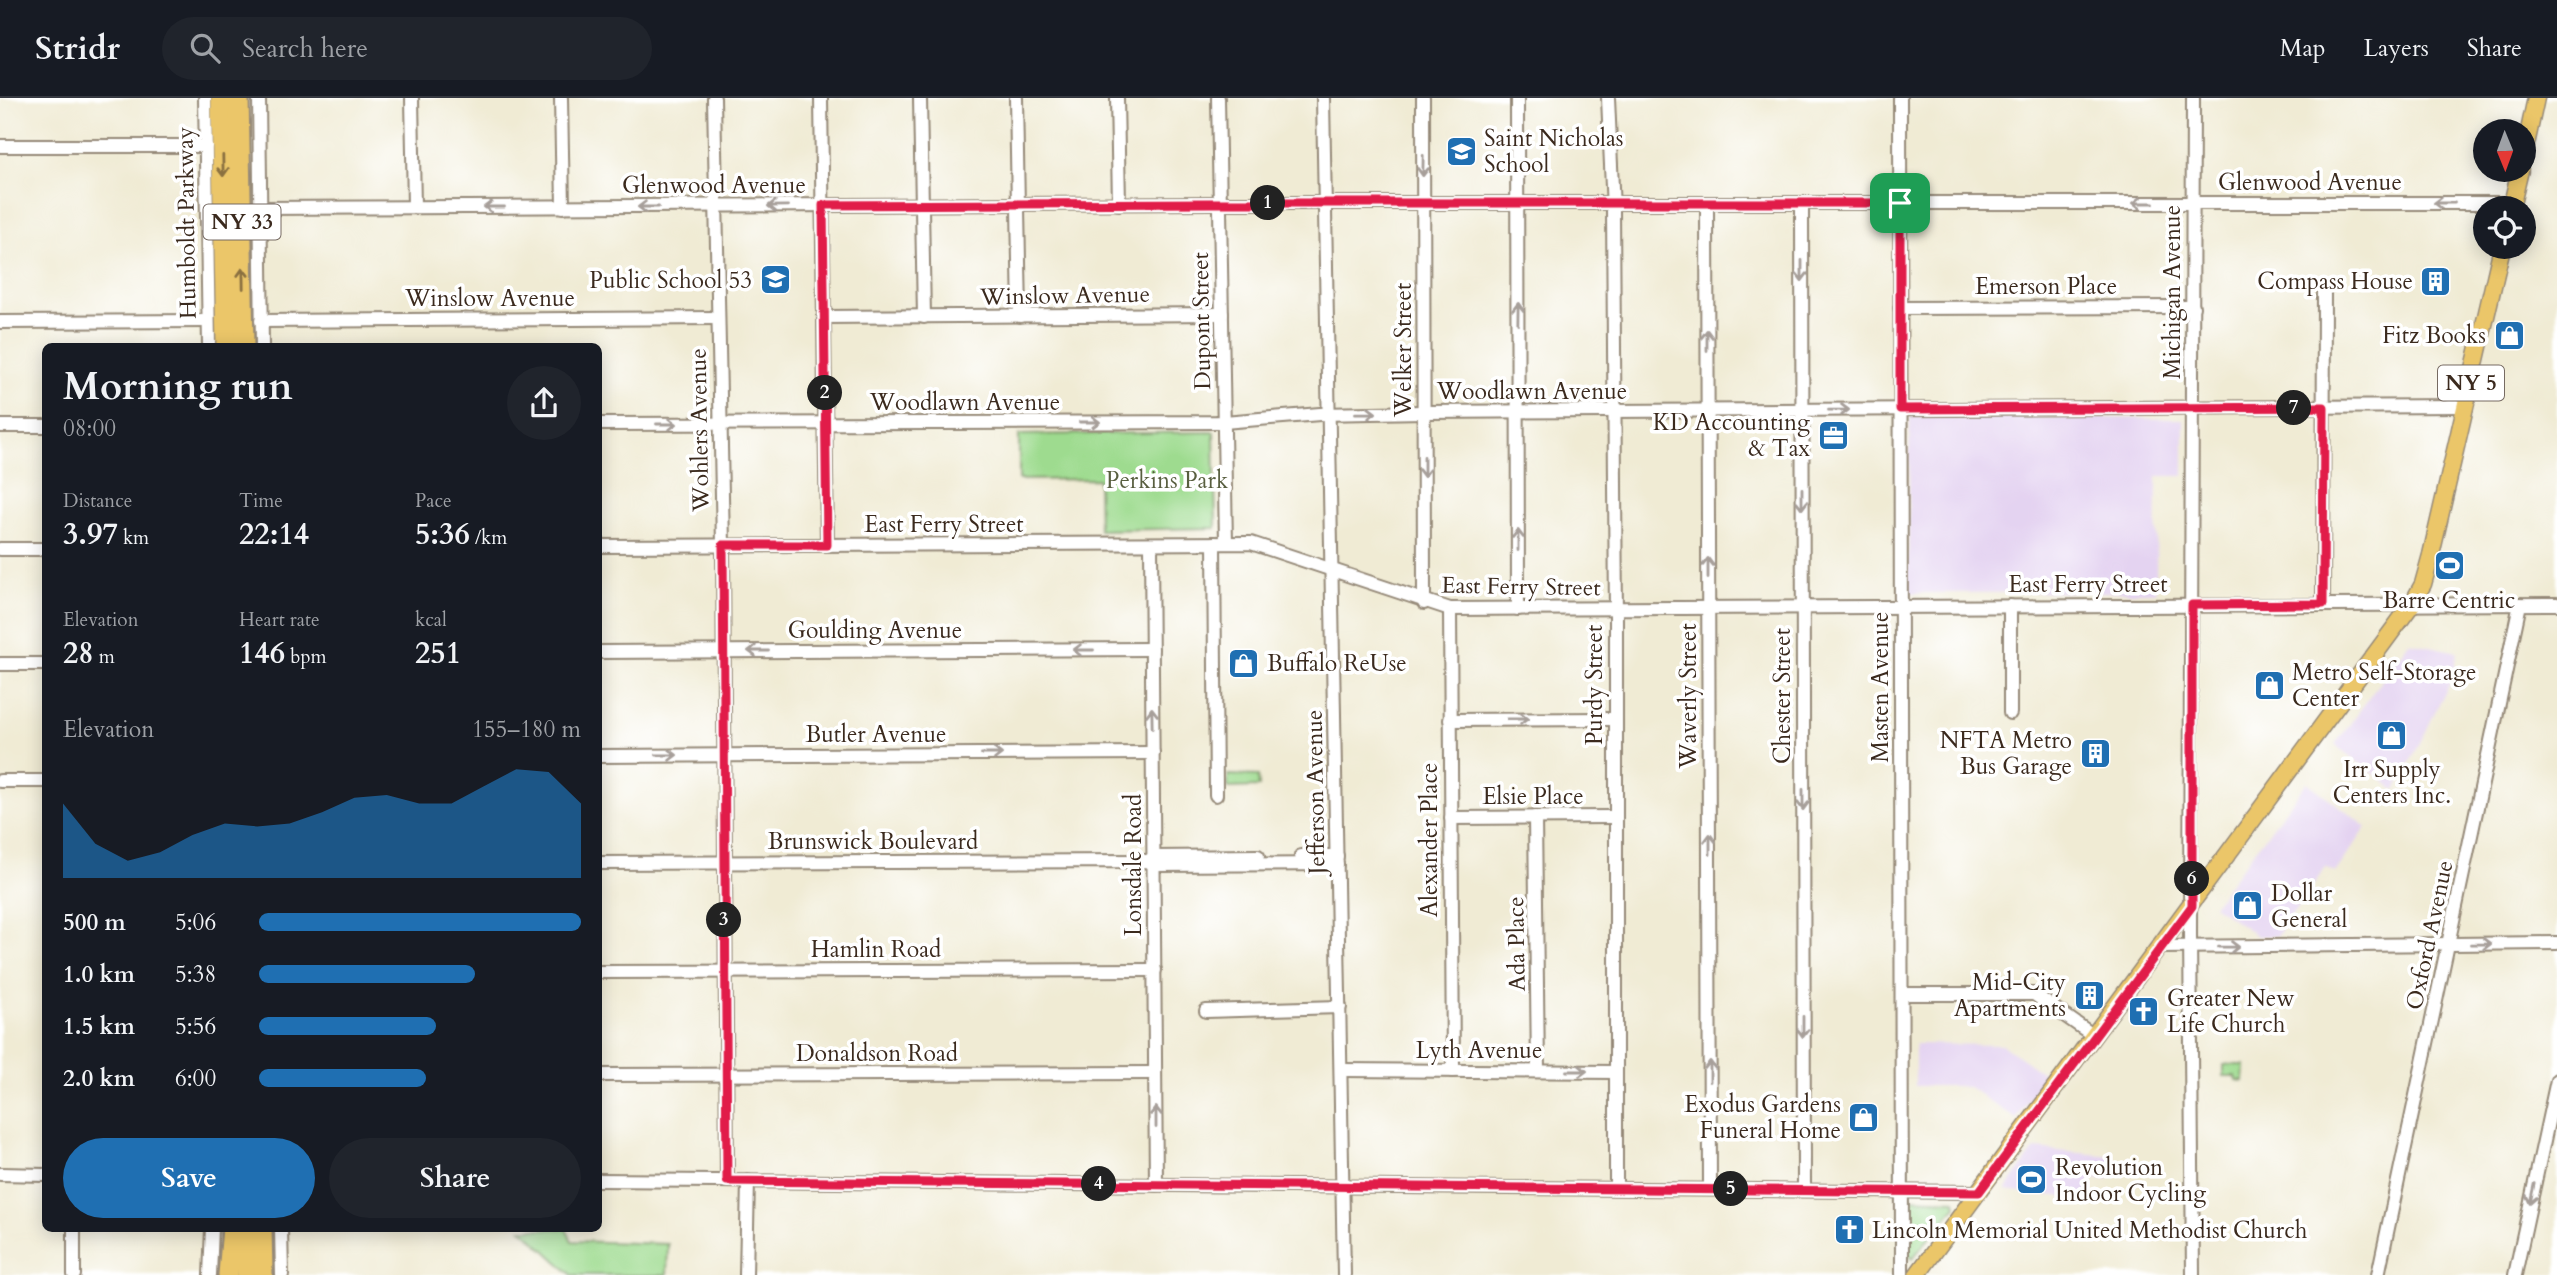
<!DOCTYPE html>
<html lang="en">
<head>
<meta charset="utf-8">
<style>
	:root { --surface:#171b24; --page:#20242c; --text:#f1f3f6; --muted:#9ea1a6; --line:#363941; --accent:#1f6fb2 }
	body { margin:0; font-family:Cardo,serif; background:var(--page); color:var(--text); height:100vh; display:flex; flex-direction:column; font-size:26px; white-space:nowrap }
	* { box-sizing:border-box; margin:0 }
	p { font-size:23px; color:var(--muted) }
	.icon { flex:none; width:38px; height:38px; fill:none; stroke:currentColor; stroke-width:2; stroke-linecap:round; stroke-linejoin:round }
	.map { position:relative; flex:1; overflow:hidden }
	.side { position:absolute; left:42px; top:245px; width:560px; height:889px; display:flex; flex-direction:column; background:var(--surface); border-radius:10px; box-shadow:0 4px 18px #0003 }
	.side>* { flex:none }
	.needle { width:46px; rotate:179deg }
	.controls { position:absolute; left:2473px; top:21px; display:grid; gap:14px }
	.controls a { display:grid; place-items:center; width:63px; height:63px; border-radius:50%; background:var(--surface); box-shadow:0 4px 18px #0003; font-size:35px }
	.pin { position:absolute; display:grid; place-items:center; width:60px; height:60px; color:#fff; margin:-30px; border-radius:14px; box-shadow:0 4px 10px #0006 }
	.km { position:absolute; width:35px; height:35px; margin:-18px; border-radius:50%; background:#222; color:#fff; font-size:19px; line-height:35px; text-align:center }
	.round { display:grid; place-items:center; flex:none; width:74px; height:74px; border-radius:37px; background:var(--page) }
	.summary { display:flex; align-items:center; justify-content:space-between; height:119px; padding:0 21px }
	h1 { font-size:38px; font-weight:800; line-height:52px }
	.figures { display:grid; grid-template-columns:repeat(3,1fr); gap:10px; height:119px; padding:7px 21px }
	.figures div { display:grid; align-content:center }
	.figures b { font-size:30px; font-weight:800 }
	.figures small { font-size:19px; font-weight:400 }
	.figures p { font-size:19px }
	.chart { height:196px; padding:14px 21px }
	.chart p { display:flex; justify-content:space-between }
	.chart svg { width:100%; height:126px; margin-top:7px; fill:var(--accent); opacity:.7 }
	.button { display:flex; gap:14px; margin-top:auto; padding:14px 21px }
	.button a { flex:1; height:80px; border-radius:42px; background:var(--accent); color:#fff; font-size:28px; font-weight:800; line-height:80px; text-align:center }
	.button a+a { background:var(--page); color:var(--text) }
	ul { padding:0 21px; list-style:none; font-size:23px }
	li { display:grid; grid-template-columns:112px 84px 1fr; align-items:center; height:52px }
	li i { height:18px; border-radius:9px; background:var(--accent) }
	header { display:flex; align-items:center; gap:42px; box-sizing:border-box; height:98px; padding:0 35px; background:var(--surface); border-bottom:2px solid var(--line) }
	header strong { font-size:33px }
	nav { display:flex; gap:38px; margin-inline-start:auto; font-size:24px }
	.search { width:490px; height:63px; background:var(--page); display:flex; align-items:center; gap:18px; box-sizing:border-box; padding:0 24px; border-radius:38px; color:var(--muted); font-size:26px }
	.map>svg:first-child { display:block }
	.built { fill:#e4d3f1 }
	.green { fill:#9edb8f; stroke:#6c8256; stroke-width:2 }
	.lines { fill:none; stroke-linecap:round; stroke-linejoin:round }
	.minor-casing { stroke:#968a79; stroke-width:16 }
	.major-casing { stroke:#968a79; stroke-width:19 }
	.highway-casing { stroke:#968a79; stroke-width:23 }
	.minor { stroke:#fff; stroke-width:12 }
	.major { stroke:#ebc669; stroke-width:16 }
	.highway { stroke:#ebc669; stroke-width:19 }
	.oneway { stroke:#8a7040 }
	.oneway2 { stroke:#a79f9a }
	.route-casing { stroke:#fff; stroke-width:14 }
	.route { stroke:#e11d48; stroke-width:9 }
	.labels { text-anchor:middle; stroke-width:7; stroke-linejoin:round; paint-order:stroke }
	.shield { fill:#fff; stroke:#766a62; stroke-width:2 }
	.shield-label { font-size:21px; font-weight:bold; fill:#3b2a1e }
	.poi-label { font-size:23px; fill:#3b2a1e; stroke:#fff; text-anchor:start }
	.street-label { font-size:23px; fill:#3b2a1e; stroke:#fff }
	.park-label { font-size:23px; fill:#595f40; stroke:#fff }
</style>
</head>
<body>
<header>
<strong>Stridr</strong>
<div class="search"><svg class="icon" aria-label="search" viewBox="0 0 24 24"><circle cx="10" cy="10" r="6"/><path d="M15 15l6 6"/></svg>Search here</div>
<nav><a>Map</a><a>Layers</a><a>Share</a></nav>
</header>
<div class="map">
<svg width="2557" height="1177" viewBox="0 0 2557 1177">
	<rect width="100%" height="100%" fill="#fff"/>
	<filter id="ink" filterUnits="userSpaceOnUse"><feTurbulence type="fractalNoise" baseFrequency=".0143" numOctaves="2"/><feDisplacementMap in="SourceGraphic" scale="14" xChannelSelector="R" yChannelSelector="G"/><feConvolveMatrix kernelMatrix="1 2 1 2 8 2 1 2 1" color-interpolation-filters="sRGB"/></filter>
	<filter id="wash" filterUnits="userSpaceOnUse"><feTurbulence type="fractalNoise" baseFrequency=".00686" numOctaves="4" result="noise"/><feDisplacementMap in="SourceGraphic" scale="28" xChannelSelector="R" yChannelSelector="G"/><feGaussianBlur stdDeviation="1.57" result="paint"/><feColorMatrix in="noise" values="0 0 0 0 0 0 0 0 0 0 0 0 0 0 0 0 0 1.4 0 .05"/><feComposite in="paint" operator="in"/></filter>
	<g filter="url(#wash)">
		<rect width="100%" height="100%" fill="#f0ebd4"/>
		<g class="built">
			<polygon points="1910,318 2184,321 2184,378 2157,378 2156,494 1908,495"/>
			<polygon points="2409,544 2458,554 2452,581 2396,692 2335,647"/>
			<polygon points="2307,684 2367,729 2335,775 2326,769 2277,838 2257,838 2213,807"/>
			<polygon points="1915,946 2002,947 2046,977 2016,1021 1967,988 1915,988"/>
			<polygon points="2035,1051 2113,1058 2109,1081 2091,1081 2090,1102 2005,1092"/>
		</g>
		<g class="green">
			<polygon points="1214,334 1216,430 1099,432 1098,381 1019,382 1019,337"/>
			<polygon points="1228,677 1258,678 1259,689 1228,690"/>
			<polygon points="2224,967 2245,967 2244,983 2237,982 2236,978 2224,978"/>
			<polygon points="1908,1100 1955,1102 1956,1108 1912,1161 1908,1157"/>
			<polygon points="522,1131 566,1131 572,1143 668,1146 667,1177 572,1177"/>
		</g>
	</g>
	<g filter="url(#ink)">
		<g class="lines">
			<defs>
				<g id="minor">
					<polyline points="205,0 209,248"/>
					<polyline points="259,0 262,248"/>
					<polyline points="412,0 414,109"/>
					<polyline points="561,0 563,109"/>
					<polyline points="714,0 723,447 727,1083"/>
					<polyline points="821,0 827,447"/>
					<polyline points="920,0 924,219"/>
					<polyline points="1016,0 1020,218"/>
					<polyline points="1117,0 1119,106"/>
					<polyline points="1218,0 1226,445"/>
					<polyline points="1323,0 1344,1177"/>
					<polyline points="1423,0 1424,505"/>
					<polyline points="1517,0 1518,511"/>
					<polyline points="1608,0 1613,112 1616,522 1616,1090"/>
					<polyline points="1900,0 1902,1177"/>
					<polyline points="0,48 206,48"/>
					<polyline points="1707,105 1710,1091"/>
					<polyline points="1802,105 1804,1091"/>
					<polyline points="259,110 1211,105 2512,105"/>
					<polyline points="1900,210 2193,209"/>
					<polyline points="824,219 1222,216"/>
					<polyline points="261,223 718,220"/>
					<polyline points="0,224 208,223"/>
					<polyline points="598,326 1224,324 1320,316 1424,314 2466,308"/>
					<polyline points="0,328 46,328"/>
					<polyline points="1214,445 1216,697"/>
					<polyline points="1151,446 1156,1087"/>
					<polyline points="598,448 1251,445 1450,511 2557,506"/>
					<polyline points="0,451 46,451"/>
					<polyline points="2323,506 2324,194"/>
					<polyline points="2010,508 2010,615"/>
					<polyline points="1450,511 1453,973"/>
					<polyline points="598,554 1152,551"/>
					<polyline points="0,566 46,566"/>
					<polyline points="1450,622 1616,621"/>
					<polyline points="598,658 1153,655"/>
					<polyline points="0,683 46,683"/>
					<polyline points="1535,719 1538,973"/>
					<polyline points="1451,720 1616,719"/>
					<polyline points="1301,758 1337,758"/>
					<polyline points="1148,763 1154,759 1258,758"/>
					<polyline points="598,765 1148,763 1154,767 1337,766"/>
					<polyline points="2160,849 2557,845"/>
					<polyline points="598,874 1155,872"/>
					<polyline points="1902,896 2034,896 2094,938"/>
					<polyline points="1206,913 1340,909"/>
					<polyline points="1341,972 1616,974"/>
					<polyline points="598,977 1155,975"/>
					<polyline points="0,1076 46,1077"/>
					<polyline points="598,1082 1979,1094"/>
					<polyline points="74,1130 74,1177"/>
					<polyline points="281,1130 282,1177"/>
					<polyline points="210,1177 212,1130"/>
					<polyline points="746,1177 748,1083"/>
					<polyline points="2193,1177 2190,836 2193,0"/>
					<polyline points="2378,1177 2520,506"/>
					<polyline points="2515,1177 2557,982"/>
				</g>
				<g id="major">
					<polyline points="2524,56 2536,0"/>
					<polyline points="2511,110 2520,72"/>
					<polyline points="1917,1177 2412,506 2423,486 2431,457 2502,149"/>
				</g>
				<g id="highway">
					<polyline points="221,0 226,248"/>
					<polyline points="239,0 244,248"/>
					<polyline points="246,1130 247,1177"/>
					<polyline points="262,1130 263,1177"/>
					<polyline points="228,1177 232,1130"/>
				</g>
			</defs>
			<use href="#minor" class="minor-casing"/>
			<use href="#major" class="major-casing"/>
			<use href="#highway" class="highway-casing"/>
			<use href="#minor" class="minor"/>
			<use href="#major" class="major"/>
			<use href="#highway" class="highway"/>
		</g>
		<defs><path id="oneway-shaft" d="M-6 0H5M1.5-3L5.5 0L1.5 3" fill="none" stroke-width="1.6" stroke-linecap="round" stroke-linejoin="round" transform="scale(1.75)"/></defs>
		<g class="oneway">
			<use href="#oneway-shaft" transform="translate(223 68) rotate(89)"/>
			<use href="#oneway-shaft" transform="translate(243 180) rotate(-91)"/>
		</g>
		<g class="oneway2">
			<use href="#oneway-shaft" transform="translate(1423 68) rotate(91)"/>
			<use href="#oneway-shaft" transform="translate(2143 105) rotate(180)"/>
			<use href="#oneway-shaft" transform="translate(2444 105) rotate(-180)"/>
			<use href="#oneway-shaft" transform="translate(778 108) rotate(179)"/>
			<use href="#oneway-shaft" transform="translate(494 109) rotate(180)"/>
			<use href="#oneway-shaft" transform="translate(648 109) rotate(-180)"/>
			<use href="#oneway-shaft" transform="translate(1802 173) rotate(90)"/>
			<use href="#oneway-shaft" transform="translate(1518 215) rotate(-89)"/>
			<use href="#oneway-shaft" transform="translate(1707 242) rotate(-90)"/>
			<use href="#oneway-shaft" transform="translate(1839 312) rotate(-1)"/>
			<use href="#oneway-shaft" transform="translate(1366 315) rotate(-1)"/>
			<use href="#oneway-shaft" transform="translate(1090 324)"/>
			<use href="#oneway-shaft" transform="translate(667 326)"/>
			<use href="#oneway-shaft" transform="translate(1424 369) rotate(90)"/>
			<use href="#oneway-shaft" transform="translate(1802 401) rotate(90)"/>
			<use href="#oneway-shaft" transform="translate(1518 442) rotate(-90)"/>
			<use href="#oneway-shaft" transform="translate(1708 470) rotate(-90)"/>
			<use href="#oneway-shaft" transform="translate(1083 552) rotate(180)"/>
			<use href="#oneway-shaft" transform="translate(758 553) rotate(180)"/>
			<use href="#oneway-shaft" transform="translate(1152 620) rotate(-91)"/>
			<use href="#oneway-shaft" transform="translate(1518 621)"/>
			<use href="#oneway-shaft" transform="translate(992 656)"/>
			<use href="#oneway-shaft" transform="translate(667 657)"/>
			<use href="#oneway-shaft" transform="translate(1803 702) rotate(90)"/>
			<use href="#oneway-shaft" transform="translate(1710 746) rotate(-90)"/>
			<use href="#oneway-shaft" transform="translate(2481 846) rotate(-1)"/>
			<use href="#oneway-shaft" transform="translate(2229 849) rotate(-1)"/>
			<use href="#oneway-shaft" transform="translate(1803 929) rotate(90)"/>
			<use href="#oneway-shaft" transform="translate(1577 973)"/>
			<use href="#oneway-shaft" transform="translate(1710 973) rotate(-90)"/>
			<use href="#oneway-shaft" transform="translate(1156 1019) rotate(-90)"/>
			<use href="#oneway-shaft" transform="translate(2532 1096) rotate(102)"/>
		</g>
	</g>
	<g class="lines" filter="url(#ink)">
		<defs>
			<polygon id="route" points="1211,105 1900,105 1900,311 2324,309 2323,506 2192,507 2192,808 1979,1094 727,1083 723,447 827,447 823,107"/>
		</defs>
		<use href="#route" class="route-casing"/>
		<use href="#route" class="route"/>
	</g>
	<defs>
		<symbol id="school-square" viewBox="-11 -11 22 22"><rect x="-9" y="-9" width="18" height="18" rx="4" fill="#1f6fb2" stroke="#fff"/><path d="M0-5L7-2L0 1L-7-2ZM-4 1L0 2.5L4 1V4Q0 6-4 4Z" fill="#fff"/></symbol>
		<symbol id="building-square" viewBox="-11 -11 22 22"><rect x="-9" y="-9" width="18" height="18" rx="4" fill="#1f6fb2" stroke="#fff"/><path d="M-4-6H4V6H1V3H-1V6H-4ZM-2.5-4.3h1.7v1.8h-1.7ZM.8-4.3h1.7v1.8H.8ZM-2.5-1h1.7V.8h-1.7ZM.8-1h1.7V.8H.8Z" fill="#fff"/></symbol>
		<symbol id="shop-square" viewBox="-11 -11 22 22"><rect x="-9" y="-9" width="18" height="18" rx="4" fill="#1f6fb2" stroke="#fff"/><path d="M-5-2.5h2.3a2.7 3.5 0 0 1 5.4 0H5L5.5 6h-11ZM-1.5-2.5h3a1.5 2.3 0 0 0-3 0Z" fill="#fff"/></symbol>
		<symbol id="office-square" viewBox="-11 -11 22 22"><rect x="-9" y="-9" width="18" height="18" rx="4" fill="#1f6fb2" stroke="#fff"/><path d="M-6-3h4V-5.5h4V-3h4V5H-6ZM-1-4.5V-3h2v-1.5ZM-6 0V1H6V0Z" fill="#fff"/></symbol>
		<symbol id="stadium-square" viewBox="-11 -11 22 22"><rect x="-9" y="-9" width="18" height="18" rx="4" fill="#1f6fb2" stroke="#fff"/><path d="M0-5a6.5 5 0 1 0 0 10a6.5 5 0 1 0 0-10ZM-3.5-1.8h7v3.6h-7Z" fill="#fff"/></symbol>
		<symbol id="church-square" viewBox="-11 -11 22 22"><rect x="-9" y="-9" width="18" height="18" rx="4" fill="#1f6fb2" stroke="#fff"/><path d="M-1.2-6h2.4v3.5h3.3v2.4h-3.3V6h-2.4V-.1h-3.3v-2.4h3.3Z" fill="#fff"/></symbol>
	</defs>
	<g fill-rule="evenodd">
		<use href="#school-square" x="1444" y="36" width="35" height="35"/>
		<use href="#school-square" x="758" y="164" width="35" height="35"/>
		<use href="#building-square" x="2418" y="166" width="35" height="35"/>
		<use href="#shop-square" x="2492" y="220" width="35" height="35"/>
		<use href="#office-square" x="1816" y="320" width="35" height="35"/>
		<use href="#stadium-square" x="2432" y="450" width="35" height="35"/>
		<use href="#shop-square" x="1226" y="548" width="35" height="35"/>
		<use href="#shop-square" x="2252" y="570" width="35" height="35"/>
		<use href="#shop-square" x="2374" y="620" width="35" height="35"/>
		<use href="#building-square" x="2078" y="638" width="35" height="35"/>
		<use href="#shop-square" x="2230" y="790" width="35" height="35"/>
		<use href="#building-square" x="2072" y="880" width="35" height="35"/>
		<use href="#church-square" x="2126" y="896" width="35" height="35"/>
		<use href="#shop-square" x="1846" y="1002" width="35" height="35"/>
		<use href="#stadium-square" x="2014" y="1064" width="35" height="35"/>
		<use href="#church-square" x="1832" y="1114" width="35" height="35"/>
	</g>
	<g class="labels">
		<g class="shield">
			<rect x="203.5" y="106.5" width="77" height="35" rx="5"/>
			<rect x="2438" y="267.5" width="66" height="35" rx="5"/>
		</g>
		<g class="shield-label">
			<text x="242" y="131">NY 33</text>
			<text x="2471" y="292">NY 5</text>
		</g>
		<g class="poi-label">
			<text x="1484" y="48">Saint Nicholas<tspan x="1484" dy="26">School</tspan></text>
			<text x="752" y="190" text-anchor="end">Public School 53</text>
			<text x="2413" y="191" text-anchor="end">Compass House</text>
			<text x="2486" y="245" text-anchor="end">Fitz Books</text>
			<text x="1810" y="332" text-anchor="end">KD Accounting<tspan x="1810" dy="26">&amp; Tax</tspan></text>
			<text x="2449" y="510" text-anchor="middle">Barre Centric</text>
			<text x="1267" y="573">Buffalo ReUse</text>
			<text x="2292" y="582">Metro Self-Storage<tspan x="2292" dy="26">Center</tspan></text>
			<text x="2072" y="650" text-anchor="end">NFTA Metro<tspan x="2072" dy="26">Bus Garage</tspan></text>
			<text x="2392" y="679" text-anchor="middle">Irr Supply<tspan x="2392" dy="26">Centers Inc.</tspan></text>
			<text x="2271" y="803">Dollar<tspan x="2271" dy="26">General</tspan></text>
			<text x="2066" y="892" text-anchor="end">Mid-City<tspan x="2066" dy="26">Apartments</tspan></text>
			<text x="2167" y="908">Greater New<tspan x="2167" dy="26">Life Church</tspan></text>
			<text x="1841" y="1014" text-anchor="end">Exodus Gardens<tspan x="1841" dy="26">Funeral Home</tspan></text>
			<text x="2055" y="1077">Revolution<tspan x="2055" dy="26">Indoor Cycling</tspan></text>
			<text x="1872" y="1140">Lincoln Memorial United Methodist Church</text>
		</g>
		<g class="street-label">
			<text x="2310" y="92">Glenwood Avenue</text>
			<text x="714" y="95">Glenwood Avenue</text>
			<text transform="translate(186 125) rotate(-91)" y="8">Humboldt Parkway</text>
			<text x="2046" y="196">Emerson Place</text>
			<text transform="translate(2172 194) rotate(-90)" y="8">Michigan Avenue</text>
			<text transform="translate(1065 197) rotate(-1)" y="8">Winslow Avenue</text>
			<text x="490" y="208">Winslow Avenue</text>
			<text transform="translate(1201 223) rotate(-91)" y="8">Dupont Street</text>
			<text transform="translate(1403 252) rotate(-90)" y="8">Welker Street</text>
			<text x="1532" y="301">Woodlawn Avenue</text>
			<text x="965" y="312">Woodlawn Avenue</text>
			<text transform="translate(699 332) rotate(-91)" y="8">Wohlers Avenue</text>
			<text x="944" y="434">East Ferry Street</text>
			<text x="2088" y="494">East Ferry Street</text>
			<text transform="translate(1521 488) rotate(1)" y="8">East Ferry Street</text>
			<text x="875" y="540">Goulding Avenue</text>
			<text transform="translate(1594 587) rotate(-90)" y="8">Purdy Street</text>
			<text transform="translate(1880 589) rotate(-90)" y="8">Masten Avenue</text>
			<text transform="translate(1688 598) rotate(-90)" y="8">Waverly Street</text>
			<text transform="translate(1782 598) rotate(-90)" y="8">Chester Street</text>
			<text x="876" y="644">Butler Avenue</text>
			<text transform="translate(1315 694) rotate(-91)" y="8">Jefferson Avenue</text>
			<text x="1533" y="706">Elsie Place</text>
			<text transform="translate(1429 742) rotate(-90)" y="8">Alexander Place</text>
			<text x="873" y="751">Brunswick Boulevard</text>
			<text transform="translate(1133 767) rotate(-90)" y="8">Lonsdale Road</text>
			<text transform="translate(2429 837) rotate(-78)" y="8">Oxford Avenue</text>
			<text transform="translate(1516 846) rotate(-91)" y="8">Ada Place</text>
			<text x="876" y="859">Hamlin Road</text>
			<text x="1479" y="960">Lyth Avenue</text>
			<text x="877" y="963">Donaldson Road</text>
		</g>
		<g class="park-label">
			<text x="1167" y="390">Perkins Park</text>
		</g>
	</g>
</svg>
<div class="controls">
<a><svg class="needle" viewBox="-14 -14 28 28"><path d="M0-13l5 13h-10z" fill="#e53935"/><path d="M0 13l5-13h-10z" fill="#9ea1a6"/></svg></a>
<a><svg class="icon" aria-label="locate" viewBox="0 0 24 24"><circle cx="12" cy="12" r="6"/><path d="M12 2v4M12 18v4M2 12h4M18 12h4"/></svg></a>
</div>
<div class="pin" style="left:1900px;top:105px;background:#1e9e55"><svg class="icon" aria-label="arrive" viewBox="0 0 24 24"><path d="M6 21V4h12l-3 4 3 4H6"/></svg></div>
<b class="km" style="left:1268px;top:105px">1</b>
<b class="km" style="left:825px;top:295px">2</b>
<b class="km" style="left:724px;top:822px">3</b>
<b class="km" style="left:1099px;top:1086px">4</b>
<b class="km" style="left:1731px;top:1091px">5</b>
<b class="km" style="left:2192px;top:781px">6</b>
<b class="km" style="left:2294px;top:310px">7</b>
<section class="side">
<div class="summary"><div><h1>Morning run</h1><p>08:00</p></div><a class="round"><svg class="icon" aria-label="share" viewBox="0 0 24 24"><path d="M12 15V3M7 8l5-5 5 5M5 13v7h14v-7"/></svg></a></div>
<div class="figures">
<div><p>Distance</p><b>3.97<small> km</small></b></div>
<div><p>Time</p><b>22:14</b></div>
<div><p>Pace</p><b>5:36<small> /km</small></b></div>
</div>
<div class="figures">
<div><p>Elevation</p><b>28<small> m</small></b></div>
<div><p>Heart rate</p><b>146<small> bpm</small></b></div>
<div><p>kcal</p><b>251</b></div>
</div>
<div class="chart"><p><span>Elevation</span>155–180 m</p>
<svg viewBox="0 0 160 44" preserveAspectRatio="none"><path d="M0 44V18L10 32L20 38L30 35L40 29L50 25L60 26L70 25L80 21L90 16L100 15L110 18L120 18L130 12L140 6L150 7L160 18V44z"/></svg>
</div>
<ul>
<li><b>500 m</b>5:06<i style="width:100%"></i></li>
<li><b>1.0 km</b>5:38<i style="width:67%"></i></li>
<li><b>1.5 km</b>5:56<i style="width:55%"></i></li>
<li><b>2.0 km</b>6:00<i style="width:52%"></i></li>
</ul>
<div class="button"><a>Save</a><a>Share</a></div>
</section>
</div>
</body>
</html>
